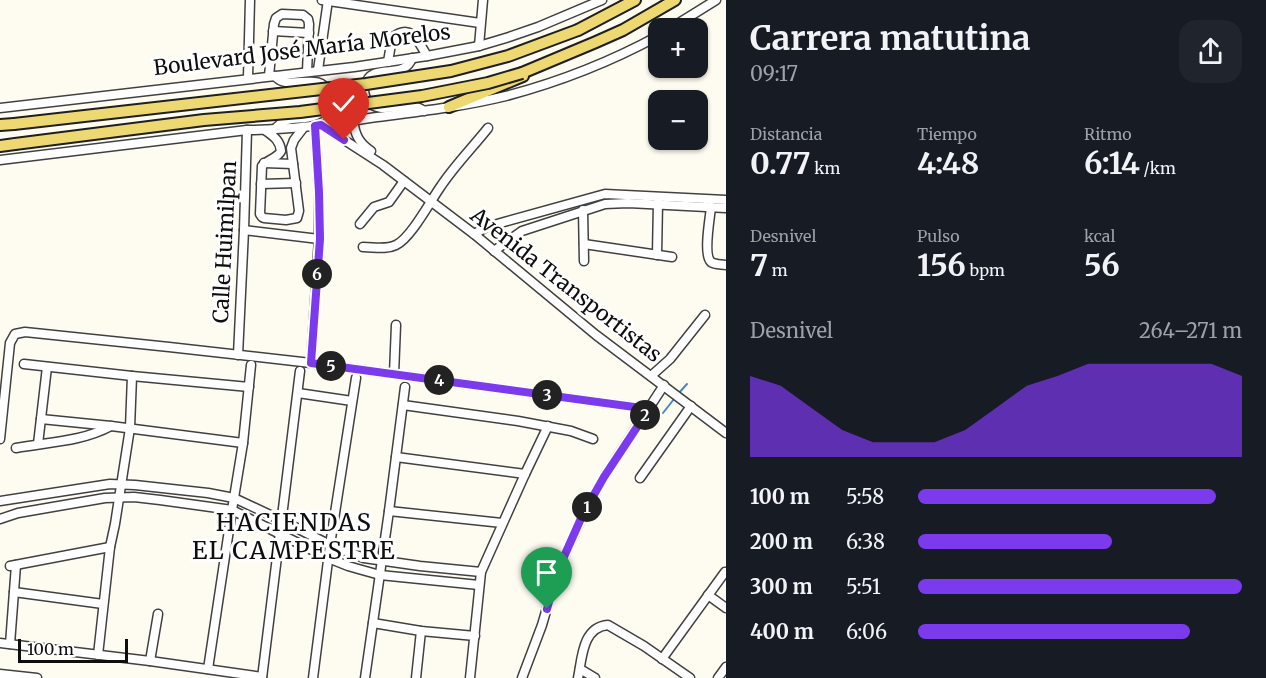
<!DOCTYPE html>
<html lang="es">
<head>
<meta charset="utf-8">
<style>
	:root { --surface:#171b24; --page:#20242c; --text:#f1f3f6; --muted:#9ea1a6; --accent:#7c3aed }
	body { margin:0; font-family:Merriweather,serif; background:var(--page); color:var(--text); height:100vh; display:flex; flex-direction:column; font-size:22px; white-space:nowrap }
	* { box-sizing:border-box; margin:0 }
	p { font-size:20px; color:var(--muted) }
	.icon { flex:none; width:33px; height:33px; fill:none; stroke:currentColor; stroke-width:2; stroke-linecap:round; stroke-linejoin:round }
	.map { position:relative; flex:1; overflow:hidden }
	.side { display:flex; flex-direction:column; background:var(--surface); width:540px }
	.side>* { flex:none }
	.tools { position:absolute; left:648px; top:18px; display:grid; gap:12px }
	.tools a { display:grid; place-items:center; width:60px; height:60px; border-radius:12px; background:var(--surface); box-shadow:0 2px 4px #0004; font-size:30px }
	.scale { position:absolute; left:18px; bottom:15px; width:110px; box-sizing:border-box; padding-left:6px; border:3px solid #0e0e0e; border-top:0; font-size:16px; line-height:21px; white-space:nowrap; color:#0e0e0e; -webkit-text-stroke:4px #fff; paint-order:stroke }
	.pin { position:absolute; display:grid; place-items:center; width:51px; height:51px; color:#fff; margin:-62px -26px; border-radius:50% 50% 50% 0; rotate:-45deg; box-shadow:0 0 6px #0007 }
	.pin .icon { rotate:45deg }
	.km { position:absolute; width:30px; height:30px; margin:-15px; border-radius:50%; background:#222; color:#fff; font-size:16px; line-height:30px; text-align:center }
	.round { display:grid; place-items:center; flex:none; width:63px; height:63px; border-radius:18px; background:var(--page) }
	.head { display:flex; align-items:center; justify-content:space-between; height:102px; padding:0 24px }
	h1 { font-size:33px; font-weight:700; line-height:45px }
	.metrics { display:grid; grid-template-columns:repeat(3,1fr); gap:9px; height:102px; padding:6px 24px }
	.metrics div { display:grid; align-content:center }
	.metrics b { font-size:30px; font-weight:700 }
	.metrics small { font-size:16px; font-weight:400 }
	.metrics p { font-size:16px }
	.chart { height:168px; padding:12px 24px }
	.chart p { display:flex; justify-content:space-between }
	.chart svg { width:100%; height:108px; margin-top:6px; fill:var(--accent); opacity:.7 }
	ul { padding:0 24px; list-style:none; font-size:20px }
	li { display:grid; grid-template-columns:96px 72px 1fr; align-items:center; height:45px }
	li i { height:15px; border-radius:8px; background:var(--accent) }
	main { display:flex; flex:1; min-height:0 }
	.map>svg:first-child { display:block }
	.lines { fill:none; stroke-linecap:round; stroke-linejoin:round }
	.stream { stroke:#4788c2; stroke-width:2 }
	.minor-casing { stroke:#414141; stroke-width:11 }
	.major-casing { stroke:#1f1f1f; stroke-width:14 }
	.minor { stroke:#fff; stroke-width:8 }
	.major { stroke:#edd872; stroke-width:10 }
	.major-bridge-casing { stroke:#1f1f1f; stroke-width:14; stroke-linecap:butt }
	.major-bridge { stroke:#edd872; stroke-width:10 }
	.route-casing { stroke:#fff; stroke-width:12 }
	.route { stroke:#7c3aed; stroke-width:8 }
	.labels { text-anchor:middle; stroke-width:6; stroke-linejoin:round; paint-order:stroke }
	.street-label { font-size:21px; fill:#0e0e0e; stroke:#fff }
	.quarter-label { font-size:24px; letter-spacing:1.5px; fill:#0e0e0e; stroke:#fff }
</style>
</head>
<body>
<main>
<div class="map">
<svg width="726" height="678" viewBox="0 0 726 678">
	<rect width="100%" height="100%" fill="#fefcf1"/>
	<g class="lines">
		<g class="stream">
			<polyline points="678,394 687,384"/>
			<polyline points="663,413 674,399"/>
		</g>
		<defs>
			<g id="minor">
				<polyline points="322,0 480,23"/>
				<polyline points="671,28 716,0"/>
				<polyline points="273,31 309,33"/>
				<polyline points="479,46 483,0"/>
				<path d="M 412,58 C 404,82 371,60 365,86 C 363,91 364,95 367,100 C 381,119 406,97 424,111"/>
				<path d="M 388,62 L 392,38 C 411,22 418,41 427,56"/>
				<polyline points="318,70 328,0"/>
				<polyline points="269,76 274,24 276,18 282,14 303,15 308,19 309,24 307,72"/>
				<polyline points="248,78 250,0"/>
				<polyline points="0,108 354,67 427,56 479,46 509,37 538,27 602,0"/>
				<path d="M 353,120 C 355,135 359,143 371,151"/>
				<polyline points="321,125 383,165 474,234 596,335 726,433"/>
				<path d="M 265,130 C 273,136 280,140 281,151 C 278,158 267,160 262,166 L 260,214 L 262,217 L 264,218 L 286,220 L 297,218 L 299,211 L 291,148 L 294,140 L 304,127"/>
				<path d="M 274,130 C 290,112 298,123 316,115 C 321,113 324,111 326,106 C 329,102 330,98 328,93 C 321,69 288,93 275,76"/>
				<path d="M 0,160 L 247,130 C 289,130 330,124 370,118 C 416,112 461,107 506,96 C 559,82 610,62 658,36"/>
				<polyline points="264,163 293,164"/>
				<polyline points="261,184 296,183"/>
				<path d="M 711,207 C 710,218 703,255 711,262 C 715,265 722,264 726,265"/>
				<polyline points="583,210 584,261"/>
				<polyline points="360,224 374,207 389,202 404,181"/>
				<polyline points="244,230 319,239"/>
				<polyline points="474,234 487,227 504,222 605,194 726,200"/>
				<polyline points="584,244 672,257"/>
				<path d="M 363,247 C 374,247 386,250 396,245 C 411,238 431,200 441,186 C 455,165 473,147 488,128"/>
				<polyline points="494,251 522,231 605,204 628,203 726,208"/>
				<polyline points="657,255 658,202"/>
				<polyline points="238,355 244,230 247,130"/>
				<polyline points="311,363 319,239 319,192 315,126"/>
				<polyline points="24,364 132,376 249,387"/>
				<polyline points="394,374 396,325"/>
				<polyline points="651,376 670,359 705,315"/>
				<polyline points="298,393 352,401"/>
				<polyline points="403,405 518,421 571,431 593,439"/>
				<polyline points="41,419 111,426 243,443"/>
				<polyline points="0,439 10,343 15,334 25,332 169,347 311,363 649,409"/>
				<polyline points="38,444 47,367"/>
				<path d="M 16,448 C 48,442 81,442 111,426"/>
				<polyline points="396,457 525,474"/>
				<polyline points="640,478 691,406"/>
				<polyline points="0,501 110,484 135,485 208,493 234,498 281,520 330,545 364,558 420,566 481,572"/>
				<polyline points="389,511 502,523"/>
				<polyline points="0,519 18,513 105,498 134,497 160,500 232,510 328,558 348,566 362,570 380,575 479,585"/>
				<polyline points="10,566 110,547"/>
				<polyline points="14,592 103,604"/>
				<polyline points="708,595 726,608"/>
				<polyline points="373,623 421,631 475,636"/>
				<polyline points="0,643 150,661 262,677"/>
				<polyline points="10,644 16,565"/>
				<polyline points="98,655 110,547 115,524 130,428 132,376"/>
				<polyline points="662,659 725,572"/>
				<polyline points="150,661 158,614"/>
				<polyline points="208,669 232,510 243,443 251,365"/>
				<polyline points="580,669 595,678"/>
				<polyline points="0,674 37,678"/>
				<polyline points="262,678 300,371"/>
				<polyline points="313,678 330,545 356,378"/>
				<polyline points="365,678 389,511 405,387"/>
				<polyline points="416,678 421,631"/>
				<polyline points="470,678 481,572 525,474 548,426"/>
				<polyline points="522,678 542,625 558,570 583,515 604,477 664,385"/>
				<path d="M 578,678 C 582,659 582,627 608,625 L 644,646 L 690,678"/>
				<polyline points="718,678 726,667"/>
			</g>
			<g id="major">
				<polyline points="578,30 635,0"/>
				<polyline points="522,73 596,42 623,30 675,0"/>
				<polyline points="449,107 523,76"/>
				<polyline points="0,125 14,124"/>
				<polyline points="0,146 15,144"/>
			</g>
		</defs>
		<use href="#minor" class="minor-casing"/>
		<use href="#major" class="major-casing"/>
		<use href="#minor" class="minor"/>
		<use href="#major" class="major"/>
		<defs>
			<g id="major-bridge">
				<polyline points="14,124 366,84 451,71 508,56 578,30"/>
				<polyline points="15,144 204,120 300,112 422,96 488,83 522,73"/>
			</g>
		</defs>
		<use href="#major-bridge" class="major-bridge-casing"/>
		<use href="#major-bridge" class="major-bridge"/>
	</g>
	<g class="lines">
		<defs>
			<polyline id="route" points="344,140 321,125 315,126 319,192 320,239 311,363 649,409 604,477 583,514 558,570 547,609"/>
		</defs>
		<use href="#route" class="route-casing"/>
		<use href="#route" class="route"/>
	</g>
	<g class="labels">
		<g class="street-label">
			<text transform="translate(302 50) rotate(-7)" y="7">Boulevard José María Morelos</text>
			<text transform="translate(225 242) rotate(-87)" y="7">Calle Huimilpan</text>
			<text transform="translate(566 285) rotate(38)" y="7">Avenida Transportistas</text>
		</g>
		<g class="quarter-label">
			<text x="294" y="531">HACIENDAS<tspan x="294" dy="28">EL CAMPESTRE</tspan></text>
		</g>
	</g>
</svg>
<div class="tools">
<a>+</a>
<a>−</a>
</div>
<div class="scale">100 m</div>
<div class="pin" style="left:547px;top:609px;background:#1e9e55"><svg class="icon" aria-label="arrive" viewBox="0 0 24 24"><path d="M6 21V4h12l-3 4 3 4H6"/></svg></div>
<div class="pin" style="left:344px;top:140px;background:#d93025"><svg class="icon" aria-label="check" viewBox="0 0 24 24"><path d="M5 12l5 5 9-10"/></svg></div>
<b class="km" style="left:587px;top:507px">1</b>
<b class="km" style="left:645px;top:415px">2</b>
<b class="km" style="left:547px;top:395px">3</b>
<b class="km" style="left:439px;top:380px">4</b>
<b class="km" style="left:331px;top:366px">5</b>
<b class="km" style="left:317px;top:274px">6</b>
</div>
<section class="side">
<div class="head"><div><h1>Carrera matutina</h1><p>09:17</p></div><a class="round"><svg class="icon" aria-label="share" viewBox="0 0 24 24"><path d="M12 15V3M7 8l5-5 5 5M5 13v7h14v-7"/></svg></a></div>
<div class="metrics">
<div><p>Distancia</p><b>0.77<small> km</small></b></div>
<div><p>Tiempo</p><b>4:48</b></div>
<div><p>Ritmo</p><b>6:14<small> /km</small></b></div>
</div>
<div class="metrics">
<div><p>Desnivel</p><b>7<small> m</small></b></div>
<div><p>Pulso</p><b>156<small> bpm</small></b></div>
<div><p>kcal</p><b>56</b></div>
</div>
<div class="chart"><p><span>Desnivel</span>264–271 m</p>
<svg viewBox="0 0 160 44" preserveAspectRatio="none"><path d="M0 44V11L10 15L20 24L30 33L40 38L50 38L60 38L70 33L80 24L90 15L100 11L110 6L120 6L130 6L140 6L150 6L160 11V44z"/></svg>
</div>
<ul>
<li><b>100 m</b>5:58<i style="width:92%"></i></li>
<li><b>200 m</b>6:38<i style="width:60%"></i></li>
<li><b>300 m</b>5:51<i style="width:100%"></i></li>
<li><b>400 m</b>6:06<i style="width:84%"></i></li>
</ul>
</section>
</main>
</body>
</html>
